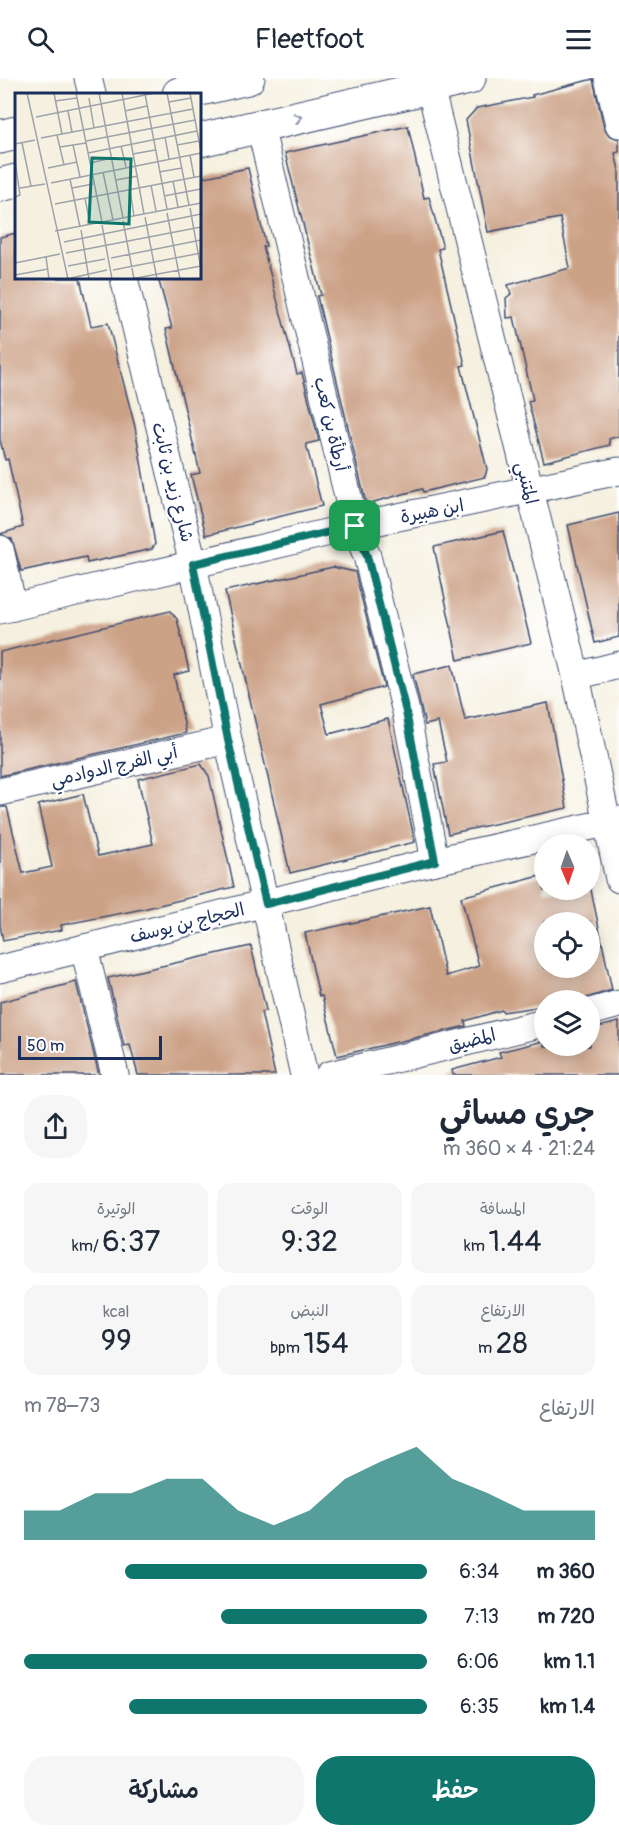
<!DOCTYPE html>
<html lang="ar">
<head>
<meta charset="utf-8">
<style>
	:root { --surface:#fff; --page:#f6f6f7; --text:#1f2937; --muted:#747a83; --accent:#0f766e }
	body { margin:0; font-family:Pangolin,"Playpen Sans Arabic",sans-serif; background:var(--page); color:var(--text); direction:rtl; height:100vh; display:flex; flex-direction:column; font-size:22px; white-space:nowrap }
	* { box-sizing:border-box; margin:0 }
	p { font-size:20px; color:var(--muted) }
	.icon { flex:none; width:33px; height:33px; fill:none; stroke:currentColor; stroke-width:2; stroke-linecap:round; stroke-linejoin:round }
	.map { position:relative; height:997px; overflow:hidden; direction:ltr }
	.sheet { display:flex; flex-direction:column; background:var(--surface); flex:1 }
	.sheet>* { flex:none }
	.needle { width:39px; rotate:178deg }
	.fabs { position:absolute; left:534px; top:756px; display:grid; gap:12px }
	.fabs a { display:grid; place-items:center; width:66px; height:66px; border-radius:50%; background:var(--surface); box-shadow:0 3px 15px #0003; font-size:30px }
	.scale { position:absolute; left:18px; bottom:15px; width:144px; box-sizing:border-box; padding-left:6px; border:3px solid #1b2f5e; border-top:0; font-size:16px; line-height:21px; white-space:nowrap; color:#1b2f5e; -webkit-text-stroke:4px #fff; paint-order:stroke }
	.pin { position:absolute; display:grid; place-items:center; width:51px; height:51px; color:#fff; margin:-26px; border-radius:12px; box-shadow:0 3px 9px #0006 }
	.round { display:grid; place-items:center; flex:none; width:63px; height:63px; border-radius:24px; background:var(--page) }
	.head { display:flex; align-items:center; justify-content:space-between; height:102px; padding:0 24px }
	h1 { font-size:33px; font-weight:600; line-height:45px }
	.metrics { display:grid; grid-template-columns:repeat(3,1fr); gap:9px; height:102px; padding:6px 24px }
	.metrics div { display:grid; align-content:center; border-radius:15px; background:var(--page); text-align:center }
	.metrics b { font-size:30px; font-weight:600 }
	.metrics small { font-size:16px; font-weight:400 }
	.metrics p { font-size:16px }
	.chart { height:168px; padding:12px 24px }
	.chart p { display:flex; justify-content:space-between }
	.chart svg { width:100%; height:108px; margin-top:6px; fill:var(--accent); opacity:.7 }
	.action { display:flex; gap:12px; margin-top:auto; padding:12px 24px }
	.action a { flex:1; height:69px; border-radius:24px; background:var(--accent); color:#fff; font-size:24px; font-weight:600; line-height:69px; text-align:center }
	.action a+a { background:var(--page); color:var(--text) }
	ul { padding:0 24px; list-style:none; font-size:20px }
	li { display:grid; grid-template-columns:96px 72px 1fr; align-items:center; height:45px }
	li i { height:15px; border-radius:8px; background:var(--accent) }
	header { display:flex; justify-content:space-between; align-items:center; height:78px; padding:0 24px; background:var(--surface); font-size:27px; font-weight:600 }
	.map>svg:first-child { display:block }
	.building { fill:#cca287; fill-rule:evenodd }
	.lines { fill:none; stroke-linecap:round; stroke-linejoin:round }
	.minor-casing { stroke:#3c4c71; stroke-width:29 }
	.major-casing { stroke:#3c4c71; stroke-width:35 }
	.minor { stroke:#fff; stroke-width:27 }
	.major { stroke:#fff; stroke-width:33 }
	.oneway { stroke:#8d97ae }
	.route-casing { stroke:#fff; stroke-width:12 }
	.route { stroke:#0f766e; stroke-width:8 }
	.labels { text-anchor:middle; stroke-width:4.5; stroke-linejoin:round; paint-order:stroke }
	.street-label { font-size:18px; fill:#1b2f5e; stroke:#fff }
	.inset-road { fill:none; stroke:#9ea3ab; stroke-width:1.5 }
	.view { fill:#0f766e; fill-opacity:0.15; stroke:#0f766e; stroke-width:3 }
	.inset-edge { fill:none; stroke:#1b2f5e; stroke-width:3 }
</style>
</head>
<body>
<header><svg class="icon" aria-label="menu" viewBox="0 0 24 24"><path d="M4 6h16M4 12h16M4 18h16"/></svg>Fleetfoot<svg class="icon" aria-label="search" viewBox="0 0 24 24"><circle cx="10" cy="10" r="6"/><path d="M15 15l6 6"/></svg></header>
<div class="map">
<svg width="619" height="997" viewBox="0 0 619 997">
	<rect width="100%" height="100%" fill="#fff"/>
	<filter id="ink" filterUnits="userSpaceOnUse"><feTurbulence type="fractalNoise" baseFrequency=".0167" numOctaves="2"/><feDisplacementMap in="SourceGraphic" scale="12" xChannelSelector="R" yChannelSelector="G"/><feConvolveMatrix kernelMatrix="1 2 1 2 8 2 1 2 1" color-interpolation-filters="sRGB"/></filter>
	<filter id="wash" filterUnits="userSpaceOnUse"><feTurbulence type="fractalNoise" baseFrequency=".008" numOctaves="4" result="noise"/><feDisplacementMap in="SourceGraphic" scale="24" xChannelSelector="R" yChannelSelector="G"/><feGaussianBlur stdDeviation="1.35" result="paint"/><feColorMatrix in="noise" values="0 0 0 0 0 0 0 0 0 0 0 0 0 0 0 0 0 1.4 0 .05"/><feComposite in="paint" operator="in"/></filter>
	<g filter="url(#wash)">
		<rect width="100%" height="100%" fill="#f5f0df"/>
		<g id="blocks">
			<g class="building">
				<polygon points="593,1 604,50 608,57 619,61 619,74 615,75 619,92 619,358 609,361 610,367 544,384 528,323 533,322 514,239 507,240 506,220 511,216 508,207 570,190 560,140 488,154 466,42 477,30 533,19 532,17"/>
				<polygon points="408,48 424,120 429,119 443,170 438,171 465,287 461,288 487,391 485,399 423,414 422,411 366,426 317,218 321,217 285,75"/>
				<polygon points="248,90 266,168 263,169 297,296 302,295 319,363 306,366 322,428 206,457 191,397 200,395 166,251 172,250 158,200 200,200 200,100"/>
				<polygon points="16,155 16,200 80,200 91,248 108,245 135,349 155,466 152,471 87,485 86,479 21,493 12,461 0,456 23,449 8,381 5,382 0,362 0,159"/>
				<polygon points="619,435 619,559 595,565 568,447"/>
				<polygon points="503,453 531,565 458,582 434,469"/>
				<polygon points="333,489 355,494 384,609 321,626 329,656 388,641 415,764 290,795 225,513"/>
				<polygon points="170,533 177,541 189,593 174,597 186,655 0,698 0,574"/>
				<polygon points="452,587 465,642 548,625 567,730 448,756 434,686 447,684 438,644 425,647 413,596"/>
				<polygon points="201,686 209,698 234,809 143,831 61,847 62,852 3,863 0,847 0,729 7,729 23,795 52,789 38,727 83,716 98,778 153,766 138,701"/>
				<path d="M 544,797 L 544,812 L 591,812 L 612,912 L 580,922 L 544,922 L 544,928 L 503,934 L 502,932 L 465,943 L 466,948 L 337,978 L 322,918 L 319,918 L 305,855 L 430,828 L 446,898 L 479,888 L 461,819 ZM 544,844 L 590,844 L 590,890 L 544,890 Z"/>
				<polygon points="251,868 266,932 261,934 275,997 138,997 130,967 124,968 108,900"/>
				<polygon points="76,904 99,997 0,997 0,924"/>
				<polygon points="619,944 619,997 453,997 452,992 501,979 499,974 544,963 544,968 590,968 590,951"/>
			</g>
		</g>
	</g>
	<g filter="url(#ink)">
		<use href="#blocks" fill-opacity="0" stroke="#3c4c71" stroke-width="1.5"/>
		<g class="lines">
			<defs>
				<g id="minor">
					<polyline points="88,0 92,16"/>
					<polyline points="608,0 619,46"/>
					<polyline points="430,9 576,598 619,801"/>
					<polyline points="260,48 355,448 367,478 406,634 435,783"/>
					<polyline points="124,200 193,486 228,662 304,997"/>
					<polyline points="0,471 13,529"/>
					<polyline points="0,532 355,448 619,393"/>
					<polyline points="576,598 619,587"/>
					<polyline points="0,714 228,662"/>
					<polyline points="84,870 115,997"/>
					<polyline points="0,891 435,783 619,742"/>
					<polyline points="590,934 619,926"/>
					<polyline points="329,997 544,945"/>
				</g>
				<g id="major">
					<polyline points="179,16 248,0"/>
					<polyline points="0,59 16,55"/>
					<polyline points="200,62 469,0"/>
					<polyline points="0,107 16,103"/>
				</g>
			</defs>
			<use href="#minor" class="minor-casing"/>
			<use href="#major" class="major-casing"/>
			<use href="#minor" class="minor"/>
			<use href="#major" class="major"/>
		</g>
		<defs><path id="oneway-chevron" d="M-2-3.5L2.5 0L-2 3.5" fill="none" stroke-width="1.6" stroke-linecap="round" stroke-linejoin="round" transform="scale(1.5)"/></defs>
		<use class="oneway" href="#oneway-chevron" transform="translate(298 40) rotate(-13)"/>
	</g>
	<g class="lines" filter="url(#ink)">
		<defs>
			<polygon id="route" points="355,448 367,478 406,634 435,783 266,826 228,662 193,486"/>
		</defs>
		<use href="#route" class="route-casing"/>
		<use href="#route" class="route"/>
	</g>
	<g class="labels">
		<g class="street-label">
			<text transform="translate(331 346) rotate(77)" y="6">أرطأة بن كعب</text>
			<text transform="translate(173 404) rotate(76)" y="6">شارع زيد بن ثابت</text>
			<text transform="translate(527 405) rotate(76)" y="6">المتنبي</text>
			<text transform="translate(432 433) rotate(-11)" y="6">ابن هبيرة</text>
			<text transform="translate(114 688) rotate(-13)" y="6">أبي الفرج الدوادمي</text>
			<text transform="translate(187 845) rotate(-14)" y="6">الحجاج بن يوسف</text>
			<text transform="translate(472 962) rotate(-14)" y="6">المضيق</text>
		</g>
	</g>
	<g transform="translate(15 15)">
		<rect width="186" height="186" fill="#f5f0df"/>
		<path class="inset-road" d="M 12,0 L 53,186M 39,0 L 47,41M 61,0 L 87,129M 84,0 L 108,125M 107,0 L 129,121M 152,0 L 174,112M 175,0 L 186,59M 130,1 L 152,116M 74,5 L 79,35M 40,8 L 62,5M 154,9 L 176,5M 53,18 L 57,39M 110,18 L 132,13M 21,24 L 140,0M 42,42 L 49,72M 150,44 L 154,66M 26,45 L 178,16M 71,48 L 180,27M 7,50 L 16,93M 0,51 L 20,47M 58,52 L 65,84M 162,52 L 184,48M 106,53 L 111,74M 45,54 L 71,50M 73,60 L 182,38M 118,61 L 140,57M 175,62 L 179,84M 0,68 L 5,102 L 0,104M 75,70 L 97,65M 33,75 L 62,69M 88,79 L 98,127M 144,79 L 167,75M 55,86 L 65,134M 101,87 L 123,83M 158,88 L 163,114M 36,90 L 186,60M 136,92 L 141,118M 5,95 L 30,91M 57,95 L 78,91M 115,97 L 119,123M 149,103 L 186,96M 70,105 L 75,131M 40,111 L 186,83M 175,115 L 186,176M 152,120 L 165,186M 130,124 L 142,186M 108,128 L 119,186M 87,132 L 97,186M 66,137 L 74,186M 40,138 L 186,110M 49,149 L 186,121M 51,160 L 186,134M 31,164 L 34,186M 96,165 L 186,147M 0,170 L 45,161M 53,173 L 90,166M 98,177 L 186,160M 0,182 L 33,176M 56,185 L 92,177M 116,186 L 186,173"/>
		<path class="view" d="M 77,65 L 116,66 L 114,131 L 74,129 Z"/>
		<rect width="186" height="186" class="inset-edge"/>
	</g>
</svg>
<div class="fabs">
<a><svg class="needle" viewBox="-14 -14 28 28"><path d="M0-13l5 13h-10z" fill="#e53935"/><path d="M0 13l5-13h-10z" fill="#747a83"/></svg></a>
<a><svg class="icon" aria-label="locate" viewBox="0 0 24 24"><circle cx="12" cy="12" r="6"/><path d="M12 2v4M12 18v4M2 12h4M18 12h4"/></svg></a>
<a><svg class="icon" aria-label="layers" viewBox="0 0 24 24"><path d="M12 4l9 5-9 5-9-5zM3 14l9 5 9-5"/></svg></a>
</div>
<div class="scale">50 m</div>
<div class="pin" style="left:355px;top:448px;background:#1e9e55"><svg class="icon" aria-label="arrive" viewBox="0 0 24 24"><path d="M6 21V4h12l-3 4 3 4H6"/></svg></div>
</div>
<section class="sheet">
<div class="head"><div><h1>جري مسائي</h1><p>21:24 · 4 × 360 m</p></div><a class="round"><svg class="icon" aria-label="share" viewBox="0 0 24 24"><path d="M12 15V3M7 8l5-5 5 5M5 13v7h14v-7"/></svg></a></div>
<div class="metrics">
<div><p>المسافة</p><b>1.44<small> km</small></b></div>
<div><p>الوقت</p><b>9:32</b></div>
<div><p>الوتيرة</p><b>6:37<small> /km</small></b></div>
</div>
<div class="metrics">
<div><p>الارتفاع</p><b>28<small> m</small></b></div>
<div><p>النبض</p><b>154<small> bpm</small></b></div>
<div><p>kcal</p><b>99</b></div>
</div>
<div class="chart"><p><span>الارتفاع</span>73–78 m</p>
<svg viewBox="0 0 160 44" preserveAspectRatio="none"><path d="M0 44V32L10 32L20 25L30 25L40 19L50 19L60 32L70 38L80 32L90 19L100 12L110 6L120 19L130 25L140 32L150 32L160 32V44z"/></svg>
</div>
<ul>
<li><b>360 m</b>6:34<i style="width:75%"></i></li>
<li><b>720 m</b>7:13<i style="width:51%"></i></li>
<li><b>1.1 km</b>6:06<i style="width:100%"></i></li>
<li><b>1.4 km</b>6:35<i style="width:74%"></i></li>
</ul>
<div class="action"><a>حفظ</a><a>مشاركة</a></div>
</section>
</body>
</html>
